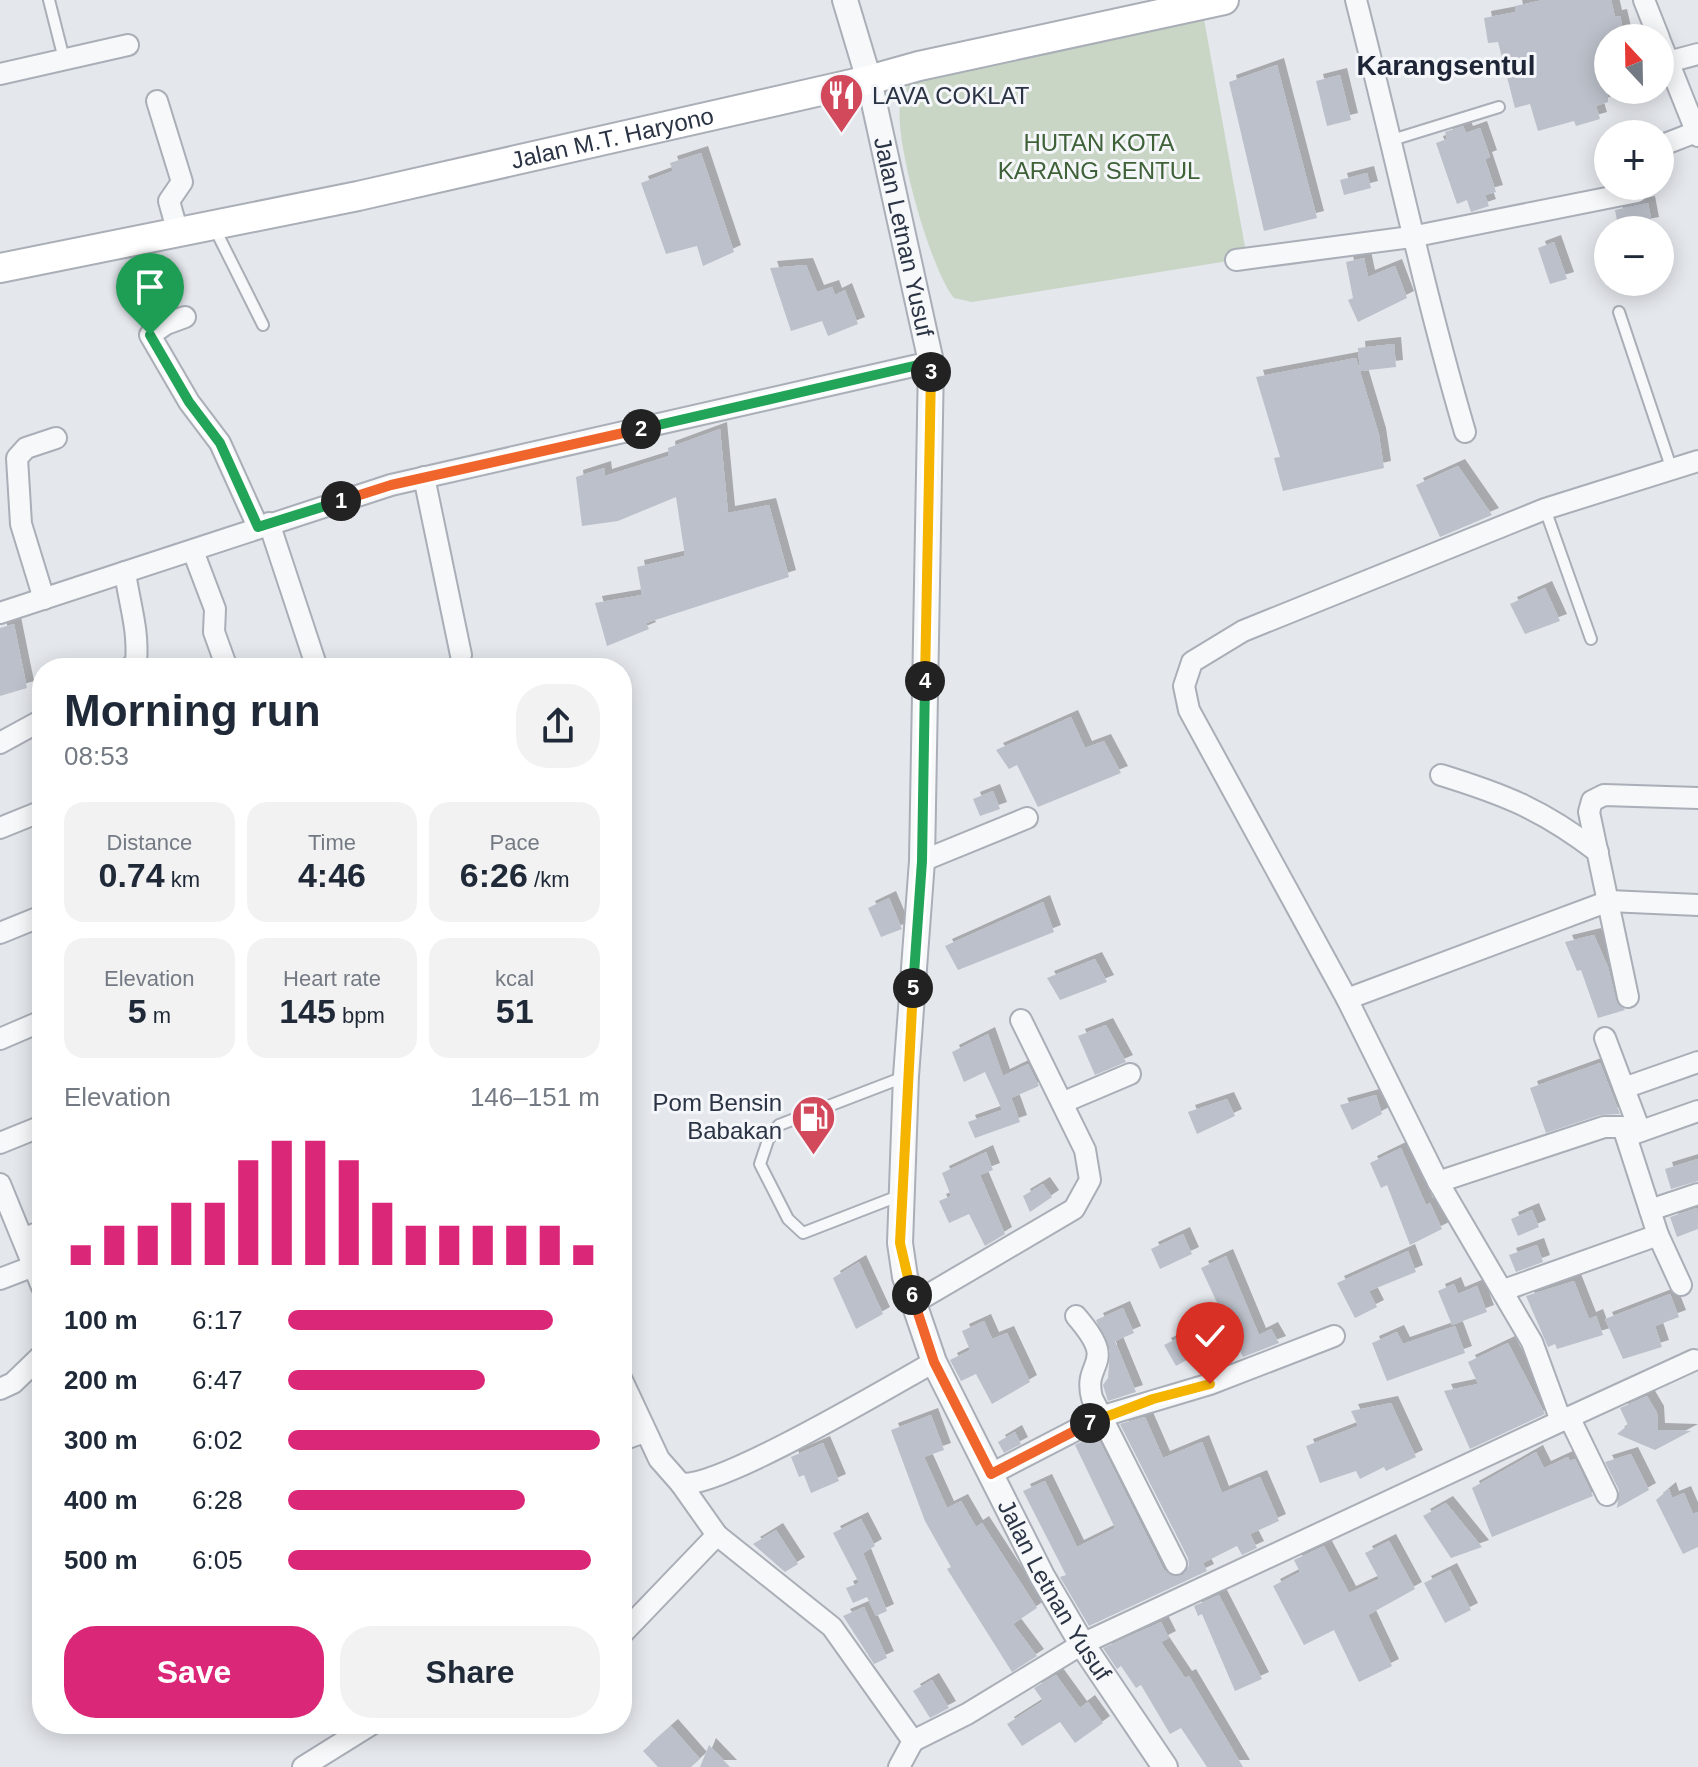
<!DOCTYPE html>
<html lang="en">
<head>
<meta charset="utf-8">
<style>
	:root { --surface:#fff; --page:#f2f2f3; --text:#1f2937; --muted:#747a83; --accent:#db2777 }
	body { margin:0; font-family:Arial,sans-serif; background:var(--page); color:var(--text); height:100vh; display:flex; flex-direction:column; font-size:30px; white-space:nowrap }
	* { box-sizing:border-box; margin:0 }
	p { font-size:26px; color:var(--muted) }
	.icon { flex:none; width:44px; height:44px; fill:none; stroke:currentColor; stroke-width:2; stroke-linecap:round; stroke-linejoin:round }
	.map { position:relative; flex:1; overflow:hidden }
	.panel { position:absolute; left:32px; top:658px; width:600px; height:1076px; display:flex; flex-direction:column; background:var(--surface); border-radius:32px; box-shadow:0 4px 20px #0003 }
	.panel>* { flex:none }
	.needle { width:52px; rotate:338deg }
	.controls { position:absolute; left:1594px; top:24px; display:grid; gap:16px }
	.controls a { display:grid; place-items:center; width:80px; height:80px; border-radius:50%; background:var(--surface); box-shadow:0 4px 20px #0003; font-size:40px }
	.pin { position:absolute; display:grid; place-items:center; width:68px; height:68px; color:#fff; margin:-82px -34px; border-radius:50% 50% 50% 0; rotate:-45deg; box-shadow:0 0 8px #0007 }
	.pin .icon { rotate:45deg }
	.km { position:absolute; width:40px; height:40px; margin:-20px; border-radius:50%; background:#222; color:#fff; font-size:22px; line-height:40px; text-align:center }
	.round { display:grid; place-items:center; flex:none; width:84px; height:84px; border-radius:32px; background:var(--page) }
	.overview { display:flex; align-items:center; justify-content:space-between; height:136px; padding:0 32px }
	h1 { font-size:44px; font-weight:700; line-height:60px }
	.figures { display:grid; grid-template-columns:repeat(3,1fr); gap:12px; height:136px; padding:8px 32px }
	.figures div { display:grid; align-content:center; border-radius:20px; background:var(--page); text-align:center }
	.figures b { font-size:34px; font-weight:700 }
	.figures small { font-size:22px; font-weight:400 }
	.figures p { font-size:22px }
	.chart { height:224px; padding:16px 32px }
	.chart p { display:flex; justify-content:space-between }
	.chart svg { width:100%; height:144px; margin-top:8px; stroke:var(--accent); stroke-width:6 }
	.action { display:flex; gap:16px; margin-top:auto; padding:16px 32px }
	.action a { flex:1; height:92px; border-radius:32px; background:var(--accent); color:#fff; font-size:32px; font-weight:700; line-height:92px; text-align:center }
	.action a+a { background:var(--page); color:var(--text) }
	ul { padding:0 32px; list-style:none; font-size:26px }
	li { display:grid; grid-template-columns:128px 96px 1fr; align-items:center; height:60px }
	li i { height:20px; border-radius:10px; background:var(--accent) }
	.map>svg:first-child { display:block }
	.green { fill:#c9d6c5 }
	.building { fill:#bbc0ca; filter:url(#shadow) }
	.lines { fill:none; stroke-linecap:round; stroke-linejoin:round }
	.service-casing { stroke:#a9aeb7; stroke-width:14 }
	.minor-casing { stroke:#a9aeb7; stroke-width:24 }
	.tertiary-casing { stroke:#a9aeb7; stroke-width:28 }
	.secondary-casing { stroke:#a9aeb7; stroke-width:32 }
	.service { stroke:#f7f8fa; stroke-width:10 }
	.minor { stroke:#f7f8fa; stroke-width:20 }
	.tertiary { stroke:#f7f8fa; stroke-width:24 }
	.secondary { stroke:#fff; stroke-width:28 }
	.split-1-casing { stroke:#fff; stroke-width:16 }
	.split-2-casing { stroke:#fff; stroke-width:16 }
	.split-3-casing { stroke:#fff; stroke-width:16 }
	.split-4-casing { stroke:#fff; stroke-width:16 }
	.split-5-casing { stroke:#fff; stroke-width:16 }
	.split-6-casing { stroke:#fff; stroke-width:16 }
	.split-7-casing { stroke:#fff; stroke-width:16 }
	.split-8-casing { stroke:#fff; stroke-width:16 }
	.split-1 { stroke:#22a559; stroke-width:10 }
	.split-2 { stroke:#f0652b; stroke-width:10 }
	.split-3 { stroke:#22a559; stroke-width:10 }
	.split-4 { stroke:#f5b400; stroke-width:10 }
	.split-5 { stroke:#22a559; stroke-width:10 }
	.split-6 { stroke:#f5b400; stroke-width:10 }
	.split-7 { stroke:#f0652b; stroke-width:10 }
	.split-8 { stroke:#f5b400; stroke-width:10 }
	.labels { text-anchor:middle; stroke-width:6; stroke-linejoin:round; paint-order:stroke }
	.poi-label { font-size:24px; fill:#2b3445; stroke:#f4f6f9; text-anchor:start }
	.street-label { font-size:24px; fill:#2b3445; stroke:#f4f6f9 }
	.park-label { font-size:24px; fill:#3f6138; stroke:#f4f6f9 }
	.quarter-label { font-size:28px; font-weight:bold; fill:#1d2536; stroke:#f4f6f9 }
</style>
</head>
<body>
<div class="map">
<svg width="1698" height="1767" viewBox="0 0 1698 1767">
	<defs>
		<filter id="shadow"><feDropShadow dx="7" dy="-7" stdDeviation="0" flood-color="#0004"/></filter>
	</defs>
	<rect width="100%" height="100%" fill="#e4e7ec"/>
	<path class="green" d="M 1202,8 L 1247,258 L 972,302 L 954,298 C 931,271 895,143 900,107 C 902,92 911,80 920,68 Z"/>
	<g class="building">
		<polygon points="1543,0 1611,0 1615,17 1620,16 1625,38 1608,38 1608,102 1596,106 1600,119 1576,126 1574,121 1538,131 1530,104 1515,108 1498,42 1488,43 1484,18 1516,12 1515,6"/>
		<polygon points="1277,65 1317,218 1264,231 1229,82"/>
		<polygon points="1340,75 1351,120 1327,126 1316,81"/>
		<polygon points="1463,126 1466,133 1480,128 1490,157 1485,159 1496,192 1485,195 1489,206 1471,212 1467,200 1457,204 1436,143 1447,139 1445,132"/>
		<polygon points="701,153 734,252 703,266 697,246 666,254 641,183 673,171 670,163"/>
		<polygon points="1367,173 1371,188 1344,195 1340,180"/>
		<polygon points="1648,203 1652,224 1619,230 1615,210"/>
		<polygon points="1554,242 1567,279 1550,284 1538,248"/>
		<polygon points="1364,258 1368,277 1395,266 1407,298 1358,322 1348,300 1353,298 1346,262"/>
		<polygon points="806,265 817,292 832,287 835,295 845,290 858,324 828,336 822,321 791,331 770,268"/>
		<polygon points="1394,344 1396,367 1360,371 1358,348"/>
		<polygon points="1356,358 1379,435 1384,468 1283,491 1274,458 1280,457 1256,377"/>
		<polygon points="720,429 728,513 769,505 789,577 646,623 649,629 607,646 595,603 642,595 637,567 685,556 676,497 618,521 582,526 576,477 604,468 605,476 669,456 668,448"/>
		<polygon points="1458,466 1492,515 1440,537 1416,485"/>
		<polygon points="1545,588 1560,621 1525,634 1510,604"/>
		<polygon points="14,624 27,688 0,696 0,628"/>
		<polygon points="1071,717 1085,748 1104,741 1121,773 1038,807 1017,765 1009,769 996,750"/>
		<polygon points="993,791 1000,809 980,816 973,799"/>
		<polygon points="889,898 902,929 881,937 868,908"/>
		<polygon points="1043,902 1054,932 958,970 945,946"/>
		<polygon points="1594,935 1608,967 1616,1000 1625,1010 1598,1018 1581,970 1577,971 1565,942"/>
		<polygon points="1095,959 1107,982 1060,1000 1047,978"/>
		<polygon points="1106,1025 1126,1062 1095,1075 1078,1036"/>
		<polygon points="988,1034 1003,1076 1028,1064 1039,1086 1011,1098 1014,1105 1008,1107 1014,1105 1020,1122 975,1138 968,1122 1002,1110 985,1072 964,1082 952,1052"/>
		<polygon points="1600,1063 1620,1114 1600,1115 1546,1133 1530,1088"/>
		<polygon points="1376,1095 1382,1114 1352,1130 1340,1105"/>
		<polygon points="1227,1099 1235,1116 1197,1134 1188,1112"/>
		<polygon points="1401,1148 1426,1205 1430,1203 1442,1229 1410,1245 1387,1185 1381,1188 1370,1163"/>
		<polygon points="986,1152 993,1170 980,1175 1005,1234 985,1246 969,1214 949,1223 939,1201 951,1196 942,1173"/>
		<polygon points="1698,1159 1698,1181 1671,1189 1665,1169"/>
		<polygon points="1043,1184 1052,1197 1030,1212 1023,1196"/>
		<polygon points="1697,1208 1698,1229 1677,1237 1670,1217"/>
		<polygon points="1532,1210 1539,1227 1518,1236 1511,1219"/>
		<polygon points="1183,1234 1192,1254 1160,1269 1151,1249"/>
		<polygon points="1537,1245 1543,1262 1516,1272 1509,1255"/>
		<polygon points="1408,1251 1416,1272 1369,1291 1377,1307 1355,1318 1337,1283"/>
		<polygon points="1226,1256 1259,1335 1271,1329 1279,1343 1243,1357 1235,1341 1225,1345 1219,1332 1219,1325 1226,1322 1201,1268"/>
		<polygon points="859,1262 883,1314 856,1329 833,1278"/>
		<polygon points="1574,1281 1589,1319 1596,1316 1603,1335 1557,1349 1555,1344 1548,1347 1526,1296"/>
		<polygon points="1454,1284 1458,1294 1477,1286 1487,1312 1452,1325 1438,1291"/>
		<polygon points="1670,1294 1679,1317 1655,1326 1662,1347 1623,1359 1605,1319"/>
		<polygon points="1123,1308 1134,1333 1115,1341 1136,1392 1108,1401 1103,1385 1108,1378 1110,1351 1096,1320"/>
		<polygon points="984,1321 992,1339 1007,1333 1030,1382 992,1404 976,1374 961,1381 950,1360 970,1350 962,1331"/>
		<polygon points="1455,1326 1465,1353 1387,1381 1372,1343 1397,1332 1403,1344"/>
		<polygon points="1186,1334 1197,1354 1176,1366 1164,1345"/>
		<polygon points="1508,1343 1545,1414 1470,1449 1444,1391 1478,1384 1468,1362"/>
		<polygon points="1647,1396 1657,1413 1658,1430 1691,1431 1655,1450 1617,1434 1628,1425 1620,1408"/>
		<polygon points="1391,1403 1416,1457 1386,1471 1384,1467 1360,1479 1356,1471 1320,1483 1306,1446 1358,1426 1351,1411"/>
		<polygon points="931,1415 944,1450 924,1457 947,1508 961,1501 976,1527 982,1523 1037,1608 1013,1624 1037,1656 1012,1672 947,1569 951,1567 925,1521 891,1430"/>
		<polygon points="1145,1417 1163,1458 1202,1442 1222,1493 1260,1477 1279,1521 1250,1534 1257,1548 1242,1555 1237,1546 1203,1563 1207,1571 1089,1626 1060,1577 1066,1575 1023,1491 1045,1481 1077,1547 1115,1528 1075,1445 1096,1434 1164,1570 1175,1577 1183,1575 1189,1565 1188,1558 1120,1424"/>
		<polygon points="1015,1432 1021,1444 1004,1453 998,1442"/>
		<polygon points="823,1443 839,1481 811,1493 804,1475 799,1477 791,1457"/>
		<polygon points="1536,1452 1544,1468 1568,1457 1570,1461 1575,1459 1593,1496 1492,1537 1472,1488"/>
		<polygon points="1631,1454 1649,1490 1617,1508 1619,1490 1605,1462"/>
		<polygon points="1669,1489 1672,1498 1684,1493 1693,1514 1698,1512 1698,1547 1683,1554 1656,1500"/>
		<polygon points="1446,1503 1482,1547 1451,1558 1423,1516"/>
		<polygon points="861,1519 875,1546 863,1553 887,1611 876,1616 867,1597 853,1603 846,1588 859,1583 833,1533"/>
		<polygon points="776,1530 798,1564 785,1572 753,1544"/>
		<polygon points="1389,1541 1415,1589 1368,1615 1392,1666 1359,1682 1334,1630 1304,1645 1273,1586 1300,1572 1294,1560 1324,1546 1349,1593 1379,1579 1365,1553"/>
		<polygon points="1450,1570 1471,1610 1445,1623 1424,1583"/>
		<polygon points="1219,1595 1262,1679 1235,1691 1202,1614 1198,1616 1194,1606"/>
		<polygon points="864,1607 887,1658 874,1664 843,1616"/>
		<polygon points="1161,1622 1169,1638 1161,1642 1185,1678 1189,1676 1243,1767 1207,1767 1181,1728 1170,1734 1141,1685 1136,1688 1121,1666 1117,1669 1103,1648"/>
		<polygon points="1056,1675 1080,1708 1088,1702 1103,1723 1075,1743 1060,1722 1022,1746 1007,1724 1043,1701 1034,1688"/>
		<polygon points="932,1680 949,1708 930,1718 913,1691"/>
		<polygon points="671,1726 700,1759 691,1767 658,1767 643,1751"/>
		<polygon points="709,1745 730,1767 700,1767"/>
	</g>
	<g class="lines">
		<defs>
			<g id="service">
				<polyline points="49,0 64,59"/>
				<polyline points="1392,140 1499,107"/>
				<polyline points="214,227 263,325"/>
				<polyline points="1619,312 1672,470"/>
				<polyline points="1545,509 1591,639"/>
				<polyline points="901,1195 803,1233 788,1219 760,1164 768,1140 779,1125 904,1077"/>
			</g>
			<g id="minor">
				<path d="M 1356,0 C 1393,144 1423,289 1465,432"/>
				<polyline points="1644,0 1659,38"/>
				<polyline points="1660,41 1698,136"/>
				<polyline points="1668,62 1698,54"/>
				<polyline points="0,74 128,45"/>
				<polyline points="157,101 182,182 169,201 178,233"/>
				<polyline points="1660,146 1696,132"/>
				<polyline points="1236,260 1411,237 1637,192 1641,186"/>
				<polyline points="185,317 166,324 150,335 189,402 220,443 258,527"/>
				<polyline points="424,477 461,655"/>
				<polyline points="269,523 317,668"/>
				<polyline points="193,551 215,609 214,632 227,668"/>
				<path d="M 125,572 C 129,602 139,630 136,662 L 129,668"/>
				<polyline points="44,599 21,524 17,458 26,448 56,438"/>
				<polyline points="0,613 391,485 931,362"/>
				<polyline points="0,743 42,720"/>
				<path d="M 1441,775 C 1506,795 1543,810 1598,852"/>
				<polyline points="0,828 42,811"/>
				<polyline points="922,861 1027,818"/>
				<polyline points="0,933 42,916"/>
				<polyline points="1628,997 1589,812 1592,801 1604,795 1698,798"/>
				<polyline points="1347,999 1609,901 1698,905"/>
				<polyline points="1605,1038 1640,1131"/>
				<polyline points="0,1039 42,1021"/>
				<polyline points="1624,1088 1698,1062"/>
				<polyline points="1064,1102 1130,1074"/>
				<polyline points="1630,1135 1698,1111"/>
				<polyline points="0,1143 42,1126"/>
				<polyline points="1438,1182 1604,1127 1623,1127 1658,1235 1504,1290"/>
				<polyline points="0,1184 42,1287"/>
				<polyline points="1650,1210 1698,1194"/>
				<polyline points="1658,1235 1681,1285"/>
				<polyline points="23,1239 42,1231"/>
				<polyline points="0,1279 34,1266"/>
				<polyline points="914,1303 1074,1209 1090,1180 1085,1150 1021,1020"/>
				<path d="M 1076,1316 C 1120,1367 1082,1359 1092,1398 L 1176,1564"/>
				<path d="M 622,1380 L 659,1459 L 681,1484 C 722,1487 889,1387 934,1362"/>
				<polyline points="0,1389 13,1383 42,1355"/>
				<polyline points="1569,1417 1607,1495"/>
				<polyline points="1561,1421 1694,1360"/>
				<polyline points="622,1440 644,1432"/>
				<polyline points="991,1474 1103,1416 1210,1384 1334,1336"/>
				<polyline points="681,1484 717,1535 832,1627 913,1741 899,1767"/>
				<polyline points="622,1634 717,1535"/>
				<polyline points="913,1741 967,1714 1082,1644 1561,1421 1532,1342 1438,1182 1347,999 1189,710 1184,686 1192,662 1243,631 1545,509 1698,461"/>
				<polyline points="303,1767 372,1724"/>
			</g>
			<g id="tertiary">
				<path id="s1" d="M 845,0 L 869,80 L 931,362 L 922,861 L 906,1076 L 900,1243 L 905,1277 L 934,1362 L 1042,1576 L 1082,1644 L 1165,1767"/>
			</g>
			<g id="secondary">
				<path id="s2" d="M 0,268 L 358,196 L 869,80 L 919,66 L 1224,0"/>
			</g>
		</defs>
		<use href="#service" class="service-casing"/>
		<use href="#minor" class="minor-casing"/>
		<use href="#tertiary" class="tertiary-casing"/>
		<use href="#secondary" class="secondary-casing"/>
		<use href="#service" class="service"/>
		<use href="#minor" class="minor"/>
		<use href="#tertiary" class="tertiary"/>
		<use href="#secondary" class="secondary"/>
	</g>
	<g class="lines">
		<defs>
			<polyline id="split-1" points="150,335 189,402 220,443 258,527 341,501"/>
			<polyline id="split-2" points="341,501 391,485 641,429"/>
			<polyline id="split-3" points="641,429 931,362 931,372"/>
			<polyline id="split-4" points="925,681 931,372"/>
			<polyline id="split-5" points="913,988 922,861 925,681"/>
			<polyline id="split-6" points="912,1295 900,1243 913,988"/>
			<polyline id="split-7" points="912,1295 934,1362 991,1474 1090,1423"/>
			<polyline id="split-8" points="1090,1423 1153,1399 1210,1384"/>
		</defs>
		<use href="#split-1" class="split-1-casing"/>
		<use href="#split-2" class="split-2-casing"/>
		<use href="#split-3" class="split-3-casing"/>
		<use href="#split-4" class="split-4-casing"/>
		<use href="#split-5" class="split-5-casing"/>
		<use href="#split-6" class="split-6-casing"/>
		<use href="#split-7" class="split-7-casing"/>
		<use href="#split-8" class="split-8-casing"/>
		<use href="#split-1" class="split-1"/>
		<use href="#split-2" class="split-2"/>
		<use href="#split-3" class="split-3"/>
		<use href="#split-4" class="split-4"/>
		<use href="#split-5" class="split-5"/>
		<use href="#split-6" class="split-6"/>
		<use href="#split-7" class="split-7"/>
		<use href="#split-8" class="split-8"/>
	</g>
	<defs>
		<symbol id="restaurant-pin" viewBox="-11 -11 22 30"><path d="M0 17L-7.5 6A9.5 9.5 0 1 1 7.5 6Z" fill="#d1495b" stroke="#f4f6f9"/><path d="M-5-6h1v4h1v-4h1v4h1v-4h1v5L-1.5 .5V6h-2V.5L-5-1ZM5-6V6H3V1.5H1.5Q1.5-4 5-6Z" fill="#fff"/></symbol>
		<symbol id="fuel-pin" viewBox="-11 -11 22 30"><path d="M0 17L-7.5 6A9.5 9.5 0 1 1 7.5 6Z" fill="#d1495b" stroke="#f4f6f9"/><path d="M-5.5-6h7V0h2V4h1.3V-2.5L3-4.5l.8-.8L6-3V5H2.5V1h-1V6h-7ZM-4.2-4.7v3.2H.2V-4.7Z" fill="#fff"/></symbol>
	</defs>
	<g fill-rule="evenodd">
		<use href="#restaurant-pin" x="816" y="70" width="51" height="69"/>
		<use href="#fuel-pin" x="788" y="1092" width="51" height="69"/>
	</g>
	<g class="labels">
		<g class="poi-label">
			<text x="872" y="104">LAVA COKLAT</text>
			<text x="782" y="1111" text-anchor="end">Pom Bensin<tspan x="782" dy="28">Babakan</tspan></text>
		</g>
		<g class="street-label">
			<text dy="8" stroke="none"><textPath href="#s2" startOffset="626">Jalan M.T. Haryono</textPath></text>
			<text dy="8" stroke="none"><textPath href="#s1" startOffset="244">Jalan Letnan Yusuf</textPath></text>
			<text dy="8" stroke="none"><textPath href="#s1" startOffset="1636">Jalan Letnan Yusuf</textPath></text>
		</g>
		<g class="park-label">
			<text x="1099" y="151">HUTAN KOTA<tspan x="1099" dy="28">KARANG SENTUL</tspan></text>
		</g>
		<g class="quarter-label">
			<text x="1446" y="75">Karangsentul</text>
		</g>
	</g>
</svg>
<div class="controls">
<a><svg class="needle" viewBox="-14 -14 28 28"><path d="M0-13l5 13h-10z" fill="#e53935"/><path d="M0 13l5-13h-10z" fill="#747a83"/></svg></a>
<a>+</a>
<a>−</a>
</div>
<div class="pin" style="left:150px;top:335px;background:#1e9e55"><svg class="icon" aria-label="arrive" viewBox="0 0 24 24"><path d="M6 21V4h12l-3 4 3 4H6"/></svg></div>
<div class="pin" style="left:1210px;top:1384px;background:#d93025"><svg class="icon" aria-label="check" viewBox="0 0 24 24"><path d="M5 12l5 5 9-10"/></svg></div>
<b class="km" style="left:341px;top:501px">1</b>
<b class="km" style="left:641px;top:429px">2</b>
<b class="km" style="left:931px;top:372px">3</b>
<b class="km" style="left:925px;top:681px">4</b>
<b class="km" style="left:913px;top:988px">5</b>
<b class="km" style="left:912px;top:1295px">6</b>
<b class="km" style="left:1090px;top:1423px">7</b>
<section class="panel">
<div class="overview"><div><h1>Morning run</h1><p>08:53</p></div><a class="round"><svg class="icon" aria-label="share" viewBox="0 0 24 24"><path d="M12 15V3M7 8l5-5 5 5M5 13v7h14v-7"/></svg></a></div>
<div class="figures">
<div><p>Distance</p><b>0.74<small> km</small></b></div>
<div><p>Time</p><b>4:46</b></div>
<div><p>Pace</p><b>6:26<small> /km</small></b></div>
</div>
<div class="figures">
<div><p>Elevation</p><b>5<small> m</small></b></div>
<div><p>Heart rate</p><b>145<small> bpm</small></b></div>
<div><p>kcal</p><b>51</b></div>
</div>
<div class="chart"><p><span>Elevation</span>146–151 m</p>
<svg viewBox="0 0 160 44" preserveAspectRatio="none"><path d="M5 44V38M15 44V32M25 44V32M35 44V25M45 44V25M55 44V12M65 44V6M75 44V6M85 44V12M95 44V25M105 44V32M115 44V32M125 44V32M135 44V32M145 44V32M155 44V38"/></svg>
</div>
<ul>
<li><b>100 m</b>6:17<i style="width:85%"></i></li>
<li><b>200 m</b>6:47<i style="width:63%"></i></li>
<li><b>300 m</b>6:02<i style="width:100%"></i></li>
<li><b>400 m</b>6:28<i style="width:76%"></i></li>
<li><b>500 m</b>6:05<i style="width:97%"></i></li>
</ul>
<div class="action"><a>Save</a><a>Share</a></div>
</section>
</div>
</body>
</html>
